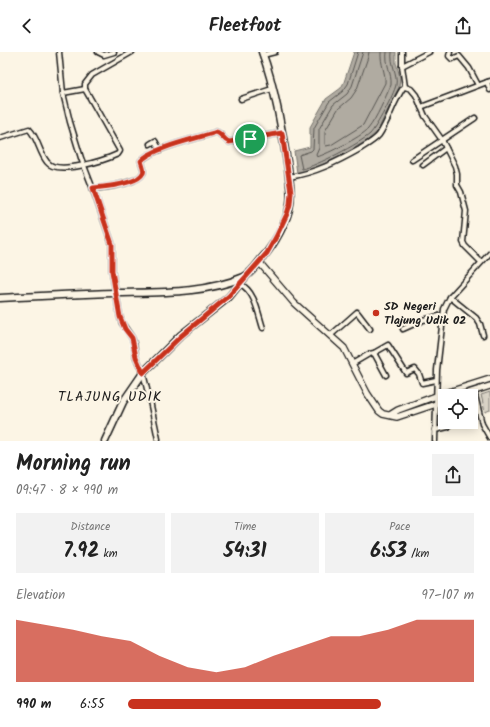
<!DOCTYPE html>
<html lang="en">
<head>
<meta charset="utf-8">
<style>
	:root { --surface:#fff; --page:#f2f2f2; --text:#222; --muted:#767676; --accent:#c8321e }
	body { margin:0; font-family:Kalam,sans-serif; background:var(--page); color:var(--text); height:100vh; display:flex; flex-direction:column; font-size:15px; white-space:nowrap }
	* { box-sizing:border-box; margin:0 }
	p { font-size:13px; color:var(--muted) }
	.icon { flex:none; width:22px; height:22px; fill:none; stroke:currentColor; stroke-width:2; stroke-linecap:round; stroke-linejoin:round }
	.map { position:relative; height:389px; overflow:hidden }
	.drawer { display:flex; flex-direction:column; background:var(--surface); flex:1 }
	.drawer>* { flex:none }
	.controls { position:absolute; left:438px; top:337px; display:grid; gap:8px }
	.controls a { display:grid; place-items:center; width:40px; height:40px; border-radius:0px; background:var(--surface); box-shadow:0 2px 10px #0003; font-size:20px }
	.pin { position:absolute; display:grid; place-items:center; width:34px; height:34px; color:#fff; margin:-17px; border:2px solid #fff; border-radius:50%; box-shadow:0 1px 4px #0007 }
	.round { display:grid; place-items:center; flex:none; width:42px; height:42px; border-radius:0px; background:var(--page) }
	.head { display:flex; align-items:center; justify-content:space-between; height:68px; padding:0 16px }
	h1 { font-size:22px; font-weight:600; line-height:30px }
	.figures { display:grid; grid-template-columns:repeat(3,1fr); gap:6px; height:68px; padding:4px 16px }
	.figures div { display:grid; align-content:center; border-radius:0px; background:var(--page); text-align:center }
	.figures b { font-size:20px; font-weight:600 }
	.figures small { font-size:11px; font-weight:400 }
	.figures p { font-size:11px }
	.chart { height:112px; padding:8px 16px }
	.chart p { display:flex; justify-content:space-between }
	.chart svg { width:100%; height:72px; margin-top:4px; fill:var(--accent); opacity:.7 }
	ul { padding:0 16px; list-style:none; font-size:13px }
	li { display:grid; grid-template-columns:64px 48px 1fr; align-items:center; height:30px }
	li i { height:10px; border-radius:5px; background:var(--accent) }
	header { display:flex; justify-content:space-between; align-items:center; height:52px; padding:0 16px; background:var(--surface); font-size:18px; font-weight:600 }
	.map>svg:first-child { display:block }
	.green { fill:#dbd5c8; stroke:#7c7872 }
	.water { fill:#b0aba1; stroke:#75726c }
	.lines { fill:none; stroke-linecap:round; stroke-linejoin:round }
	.shore { stroke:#575551; stroke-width:1 }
	.street-casing { stroke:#1c1c1c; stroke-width:7 }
	.secondary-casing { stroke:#1c1c1c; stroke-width:8 }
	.primary-casing { stroke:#1c1c1c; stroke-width:9 }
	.street { stroke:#fcf5e5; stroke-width:4 }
	.secondary { stroke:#fcf5e5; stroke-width:5.5 }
	.primary { stroke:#fcf5e5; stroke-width:6 }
	.route-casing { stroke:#fff; stroke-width:8 }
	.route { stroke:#c8321e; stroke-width:5 }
	.poi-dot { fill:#c8321e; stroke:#fcf5e5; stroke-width:1.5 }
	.labels { text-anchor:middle; stroke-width:4; stroke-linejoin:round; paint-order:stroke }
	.poi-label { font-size:12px; font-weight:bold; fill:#1c1c1c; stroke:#fcf5e5; text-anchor:start }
	.quarter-label { font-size:14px; letter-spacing:1px; fill:#1c1c1c; stroke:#fcf5e5 }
</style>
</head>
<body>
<header><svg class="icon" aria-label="back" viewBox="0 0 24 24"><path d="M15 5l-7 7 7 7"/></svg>Fleetfoot<svg class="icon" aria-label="share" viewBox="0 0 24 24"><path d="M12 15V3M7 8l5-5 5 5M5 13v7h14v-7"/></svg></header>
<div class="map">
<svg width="490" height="389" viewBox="0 0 490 389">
	<rect width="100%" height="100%" fill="#fcf5e5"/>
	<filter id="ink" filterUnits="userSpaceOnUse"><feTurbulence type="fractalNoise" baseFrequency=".025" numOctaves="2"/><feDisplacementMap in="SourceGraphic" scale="8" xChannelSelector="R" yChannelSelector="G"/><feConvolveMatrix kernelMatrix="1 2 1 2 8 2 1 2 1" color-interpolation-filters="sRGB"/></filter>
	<g filter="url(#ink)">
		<polygon class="green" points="490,340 490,358 485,360 481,343"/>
		<polygon class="water" points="354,0 396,0 396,11 400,25 399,35 377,80 368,88 337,106 303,121 297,121 294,99 310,95 310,75 326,47 341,36 344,30"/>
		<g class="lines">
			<g class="shore">
				<path d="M 358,0 L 348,32 L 343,39 L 329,50 L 314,76 L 313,97 L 311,99 L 299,103 L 302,117 C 316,114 359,92 370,82 C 376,76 394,42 396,33 C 398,22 390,12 392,0"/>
				<path d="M 363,0 L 352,34 L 347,42 L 333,53 L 319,77 L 319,96 L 316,103 L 317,105 C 327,102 361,85 368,77 C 377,66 385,46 391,33 C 392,21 385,12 387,0"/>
				<path d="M 369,0 L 368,5 L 357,37 L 351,46 L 338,57 L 325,79 L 325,92 L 326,94 L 331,93 L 363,73 L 385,31 C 386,21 380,12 381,0"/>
			</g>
			<defs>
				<g id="street">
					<polyline points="59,0 63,41 70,70 81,106 93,137 112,192 112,219 120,265 122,271 132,286 134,292 136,305 143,321 150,349 158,387"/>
					<polyline points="98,0 104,3 114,0"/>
					<polyline points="402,0 402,14 405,35"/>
					<polyline points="450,0 449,4 452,7 459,4 469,16 478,33"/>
					<polyline points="263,3 275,0"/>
					<polyline points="402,14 429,0"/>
					<polyline points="487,30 490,38"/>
					<polyline points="63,41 85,37"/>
					<polyline points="241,47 272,37"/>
					<polyline points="421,55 490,29"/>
					<path d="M 0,86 L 29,77 C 38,86 39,100 47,110 C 57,124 105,108 118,102 L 120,99 L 85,37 L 85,32 L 92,23 L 132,0"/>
					<polyline points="150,92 155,89 160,98"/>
					<polyline points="412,108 475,66"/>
					<polyline points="423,113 446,96"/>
					<path d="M 289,125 C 315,121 337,110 360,97 C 366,93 374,89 379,83 C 389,68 393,51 403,36 L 405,35 L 411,37 L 416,43 L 425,64 L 442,88 L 455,114 L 457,122 L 457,133 L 461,140 L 466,159 L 463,190 L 465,194 L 481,210"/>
					<path d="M 93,137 C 105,135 138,132 143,121 C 145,118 142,113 141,109 C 152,96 199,86 216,80 C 222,81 223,88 229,90 L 282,81"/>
					<path d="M 240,232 C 255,239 258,261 263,276"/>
					<polyline points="450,245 476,266 480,272 483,283"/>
					<polyline points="403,277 423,268 443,263"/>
					<polyline points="331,283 357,260 370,277"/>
					<polyline points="374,301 386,323"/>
					<polyline points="352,312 369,302 374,301 388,293 406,321 415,317 419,322 422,331 436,328"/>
					<polyline points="474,339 482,372 490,386"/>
					<polyline points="435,378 448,375"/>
					<polyline points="435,389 437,318 444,257 450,245 490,201"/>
				</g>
				<g id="secondary">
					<polyline points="259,210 294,251 344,296 367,341 379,359 383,362 397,365 445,349"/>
					<polyline points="459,344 490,334"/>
					<polyline points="390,363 398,358 436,344 490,327"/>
				</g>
				<g id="primary">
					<path d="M 0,246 C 38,244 77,242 115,241 C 158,240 204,242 244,225 C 251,222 258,211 263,205 C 274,193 288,168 290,152 C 292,140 289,127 288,116 C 282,79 275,35 262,0"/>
					<polyline points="105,389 123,350 143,321 181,283 229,245 246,224"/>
				</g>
			</defs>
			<use href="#street" class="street-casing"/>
			<use href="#secondary" class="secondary-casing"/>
			<use href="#primary" class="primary-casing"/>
			<use href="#street" class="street"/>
			<use href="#secondary" class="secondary"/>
			<use href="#primary" class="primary"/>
		</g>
	</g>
	<g class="lines" filter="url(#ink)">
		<defs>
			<path id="route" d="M 216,80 C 222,81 223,88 229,90 L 282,81 L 291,140 L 290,152 L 287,162 L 276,185 L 267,201 L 229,244 L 181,284 L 143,321 L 136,305 L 132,286 L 125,277 L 120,265 L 112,219 L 112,192 L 93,136 C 105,135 138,132 143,121 C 145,118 142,113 141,109 C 151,96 199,86 216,80 Z"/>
		</defs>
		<use href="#route" class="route-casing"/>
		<use href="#route" class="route"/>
	</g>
	<circle class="poi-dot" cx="376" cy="261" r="4"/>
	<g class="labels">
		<g class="poi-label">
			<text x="384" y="258">SD Negeri<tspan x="384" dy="14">Tlajung Udik 02</tspan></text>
		</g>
		<g class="quarter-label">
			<text x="110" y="349">TLAJUNG UDIK</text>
		</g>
	</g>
</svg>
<div class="controls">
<a><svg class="icon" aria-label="locate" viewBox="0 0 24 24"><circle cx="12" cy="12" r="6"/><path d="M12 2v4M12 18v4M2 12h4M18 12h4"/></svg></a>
</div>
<div class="pin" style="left:250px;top:87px;background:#1e9e55"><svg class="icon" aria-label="arrive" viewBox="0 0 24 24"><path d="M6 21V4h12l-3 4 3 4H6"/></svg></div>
</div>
<section class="drawer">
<div class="head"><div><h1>Morning run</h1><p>09:47 · 8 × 990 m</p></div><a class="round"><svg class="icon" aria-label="share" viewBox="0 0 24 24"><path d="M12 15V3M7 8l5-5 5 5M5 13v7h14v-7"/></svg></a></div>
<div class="figures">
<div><p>Distance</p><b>7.92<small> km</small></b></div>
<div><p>Time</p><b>54:31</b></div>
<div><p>Pace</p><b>6:53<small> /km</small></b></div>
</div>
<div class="chart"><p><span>Elevation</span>97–107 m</p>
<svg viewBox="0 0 160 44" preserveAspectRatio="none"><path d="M0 44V6L10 9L20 12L30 16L40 19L50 28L60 35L70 38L80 35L90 28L100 22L110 16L120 16L130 12L140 6L150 6L160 6V44z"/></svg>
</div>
<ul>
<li><b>990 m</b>6:55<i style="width:73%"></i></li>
</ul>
</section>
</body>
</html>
